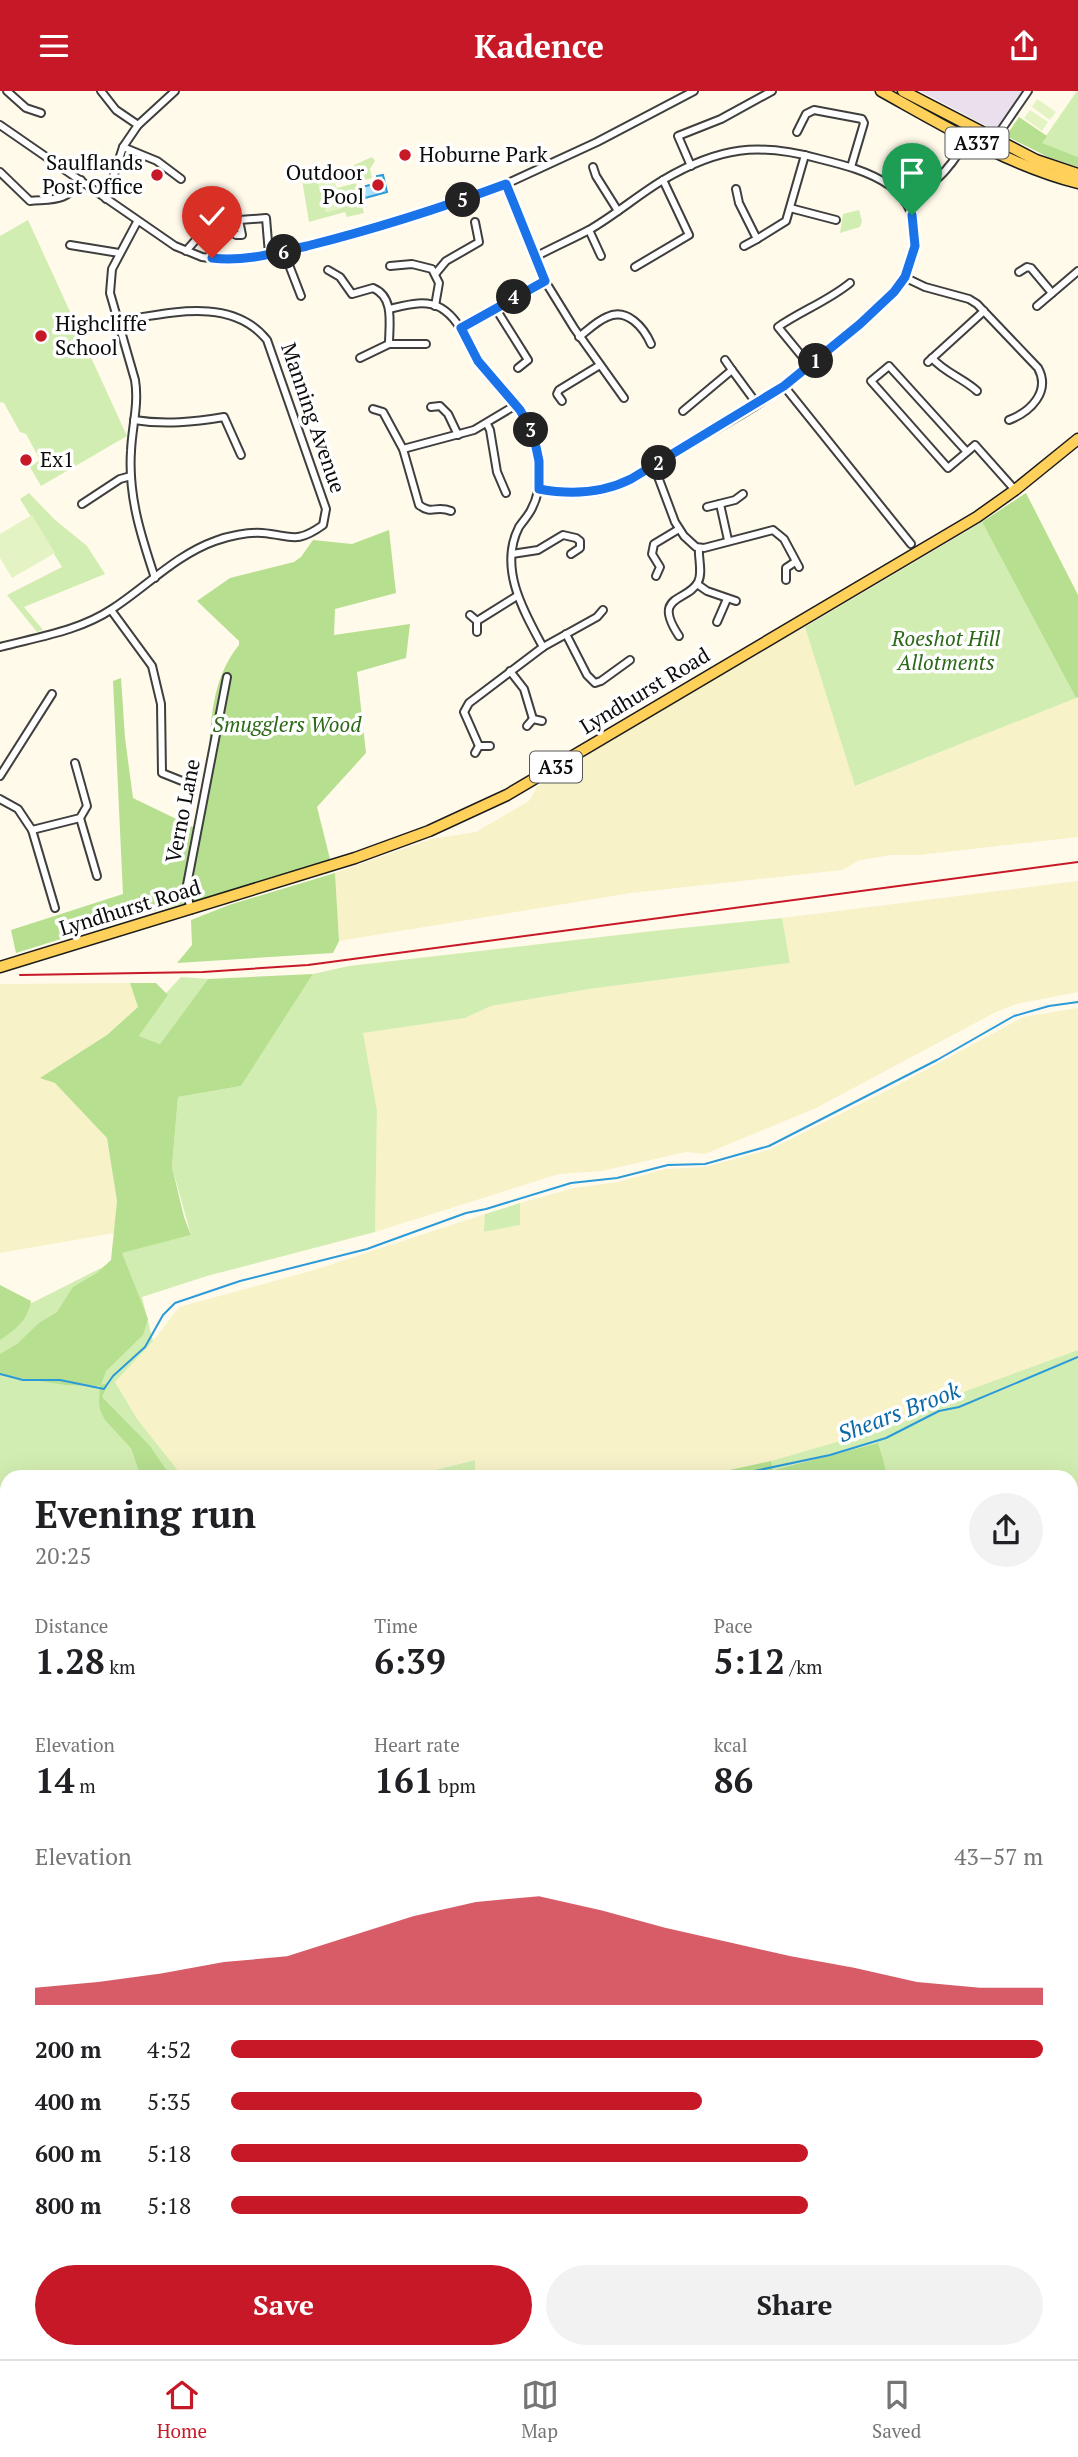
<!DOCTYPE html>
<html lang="en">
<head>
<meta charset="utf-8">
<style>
	:root { --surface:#fff; --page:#f2f2f2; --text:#202124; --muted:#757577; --line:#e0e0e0; --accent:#c71827 }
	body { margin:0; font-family:"PT Serif",serif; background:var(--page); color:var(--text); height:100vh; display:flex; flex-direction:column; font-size:26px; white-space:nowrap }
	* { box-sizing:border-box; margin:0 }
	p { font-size:23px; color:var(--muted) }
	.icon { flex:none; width:38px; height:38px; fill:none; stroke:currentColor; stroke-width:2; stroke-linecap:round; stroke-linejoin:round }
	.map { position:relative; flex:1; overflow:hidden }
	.sheet { position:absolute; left:0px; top:1379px; width:1078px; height:889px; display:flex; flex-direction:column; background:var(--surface); border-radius:21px 21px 0 0; box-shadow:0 7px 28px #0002 }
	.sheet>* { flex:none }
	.pin { position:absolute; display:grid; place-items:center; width:60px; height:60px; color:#fff; margin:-72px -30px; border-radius:50% 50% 50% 0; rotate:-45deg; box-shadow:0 0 7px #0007 }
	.pin .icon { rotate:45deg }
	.km { position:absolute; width:35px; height:35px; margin:-18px; border-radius:50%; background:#222; color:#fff; font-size:19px; line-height:35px; text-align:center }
	.round { display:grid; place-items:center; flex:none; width:74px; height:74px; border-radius:37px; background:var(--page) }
	.overview { display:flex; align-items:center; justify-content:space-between; height:119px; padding:0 35px }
	h1 { font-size:38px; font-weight:600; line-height:52px }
	.stats { display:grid; grid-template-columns:repeat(3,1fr); gap:10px; height:119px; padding:7px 35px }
	.stats div { display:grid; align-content:center }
	.stats b { font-size:35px; font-weight:600 }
	.stats small { font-size:19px; font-weight:400 }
	.stats p { font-size:19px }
	.chart { height:196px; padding:14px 35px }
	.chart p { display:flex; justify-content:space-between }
	.chart svg { width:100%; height:126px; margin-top:7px; fill:var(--accent); opacity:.7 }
	.primary-button { display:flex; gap:14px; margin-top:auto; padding:14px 35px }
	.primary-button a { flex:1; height:80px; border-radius:42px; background:var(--accent); color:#fff; font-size:28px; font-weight:600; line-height:80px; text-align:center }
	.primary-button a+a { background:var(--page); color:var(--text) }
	ul { padding:0 35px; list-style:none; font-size:23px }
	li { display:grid; grid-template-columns:112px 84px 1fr; align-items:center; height:52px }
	li i { height:18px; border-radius:9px; background:var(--accent) }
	header { display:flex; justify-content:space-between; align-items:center; height:91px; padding:0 35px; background:var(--accent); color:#fff; font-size:32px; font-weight:600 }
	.tabs { display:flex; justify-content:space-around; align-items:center; height:98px; border-top:2px solid var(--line); background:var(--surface); font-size:19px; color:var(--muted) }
	.tabs a { display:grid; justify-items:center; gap:4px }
	.tabs .on { color:var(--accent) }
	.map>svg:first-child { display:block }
	.industrial { fill:#eadfec }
	.farmland { fill:#f7f2c8 }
	.green { fill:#d2edb1 }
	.forest { fill:#b6df8f }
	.pitch { fill:#e4f3c3 }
	.water { fill:#aae0fb; stroke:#2b9ad9; stroke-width:2 }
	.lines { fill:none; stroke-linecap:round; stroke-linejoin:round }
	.stream { stroke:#2b9ad9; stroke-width:2 }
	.river { stroke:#aae0fb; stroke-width:10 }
	.street-casing { stroke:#3f3f3f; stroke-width:10 }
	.primary-casing { stroke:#1d1d1d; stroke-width:13 }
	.street { stroke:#fff; stroke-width:6 }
	.primary { stroke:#ffd15a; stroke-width:10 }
	.rail { stroke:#c71827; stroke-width:2 }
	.route-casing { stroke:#fff; stroke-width:14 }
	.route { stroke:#1a73e8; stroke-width:9 }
	.poi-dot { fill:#c71827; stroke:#fff; stroke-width:2.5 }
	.labels { text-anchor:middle; stroke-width:7; stroke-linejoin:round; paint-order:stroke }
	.shield { fill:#fff; stroke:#555; stroke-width:2 }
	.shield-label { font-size:19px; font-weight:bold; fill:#0c0c0c }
	.poi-label { font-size:21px; fill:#0c0c0c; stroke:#fff; text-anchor:start }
	.street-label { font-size:21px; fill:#0c0c0c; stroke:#fff }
	.park-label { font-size:21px; font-style:italic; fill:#2b6817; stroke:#fff }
	.water-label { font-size:23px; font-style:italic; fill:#0b69a7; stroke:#fff }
</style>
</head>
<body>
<header><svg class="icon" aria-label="menu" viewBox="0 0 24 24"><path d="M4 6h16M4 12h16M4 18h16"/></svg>Kadence<svg class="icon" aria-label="share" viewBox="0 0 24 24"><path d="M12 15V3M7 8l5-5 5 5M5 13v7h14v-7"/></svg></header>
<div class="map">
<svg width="1078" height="2268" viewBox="0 0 1078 2268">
	<rect width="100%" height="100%" fill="#fffaea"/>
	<polygon class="industrial" points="920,0 1023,0 1001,33 992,38"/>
	<g class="farmland">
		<polygon points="805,536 856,695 1078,606 1078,746 919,764 892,764 860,769 842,779 631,802 339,850 335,782 431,748 476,741 529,710 537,696 597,658 674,611"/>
		<polygon points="1078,790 1078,901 1016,913 994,922 816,1017 705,1063 686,1061 602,1080 559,1083 375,1141 377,1020 362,942 465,927 491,915 589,898 790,872 782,827"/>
		<polygon points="130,892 138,916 107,944 41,987 55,991 107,1047 117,1110 114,1142 0,1162 0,893"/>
		<polygon points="1078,917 1078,1259 936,1311 903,1332 771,1370 697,1386 475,1386 474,1369 407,1386 171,1386 115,1291 153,1250 179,1216 311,1180 485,1123 485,1141 520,1134 520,1112 574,1097 618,1091 666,1078 705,1076 771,1058 898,994 1023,926"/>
		<polygon points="1078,2052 1078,2268 934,2268 935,2261 1071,2261 1071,2054"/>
		<polygon points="739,2261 911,2261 910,2268 736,2268"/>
	</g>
	<g class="green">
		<polygon points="1077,0 1078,0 1078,66 1041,52"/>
		<polygon points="372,66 375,70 370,78 372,87 365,89 363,84 357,82 354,74"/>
		<polygon points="316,83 326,121 342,117 337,97 356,92 364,122 347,126 345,121 309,131 302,89 291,90 286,86"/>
		<polygon points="859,119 862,130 860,136 840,142 843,123"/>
		<polygon points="28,129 127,345 41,395 30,376 40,369 26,343 20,341 4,312 0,311 0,145"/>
		<polygon points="29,402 54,428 87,455 105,483 24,516 43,539 37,541 7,504 62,476 20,408"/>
		<polygon points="982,431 1076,607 855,695 805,536"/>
		<polygon points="782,827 790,872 589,898 491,915 465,927 363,942 377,1020 375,1141 207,1185 142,1206 153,1250 115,1291 137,1328 183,1386 7,1386 7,1964 0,1967 0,1228 123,1166 121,1162 191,1144 172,1076 178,1006 241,995 313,883 349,875 653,840"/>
		<polygon points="181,886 208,888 160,953 139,945 167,905 166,902"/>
		<polygon points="520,1112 520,1134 484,1141 485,1123"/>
		<polygon points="1078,1259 1078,2033 1071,2035 1071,1386 888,1386 877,1352 772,1379 771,1370 902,1332 936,1311"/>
		<polygon points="475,1369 475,1386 407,1386"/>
		<polygon points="0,2038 7,2052 7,2208 0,2211"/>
		<polygon points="7,2228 7,2261 119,2261 122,2268 0,2268 0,2231"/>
		<polygon points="543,2261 721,2261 720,2268 543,2268"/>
	</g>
	<g class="forest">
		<polygon points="1019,26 1047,45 1042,52 1078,66 1078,76 1048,66 1006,45"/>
		<polygon points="1026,402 1078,504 1078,606 1076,607 982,431"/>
		<path d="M 389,439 L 396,502 L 335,518 L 334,544 L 410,533 L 406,567 L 357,581 L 366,662 L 317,716 L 331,772 L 253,796 L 141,823 L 16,862 L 11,839 L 123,803 L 113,590 L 121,587 L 125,647 L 133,707 L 199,739 C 217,680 197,605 239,554 L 239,550 L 197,510 L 230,487 L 294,471 L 301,466 L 313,449 L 352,453 Z"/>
		<polygon points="335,782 339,850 333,862 177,872 192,854 191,829 229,814"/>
		<polygon points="313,883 241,995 178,1006 172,1076 184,1126 191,1144 122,1162 148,1228 143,1244 106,1280 101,1294 108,1292 102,1306 150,1355 171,1386 141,1386 131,1357 105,1329 100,1319 99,1311 100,1295 66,1294 0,1284 0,1263 17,1253 39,1232 57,1221 73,1196 97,1182 111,1169 117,1110 107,1047 55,992 40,987 107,944 138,916 130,892 156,892 168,904 139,945 160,953 208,888"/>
		<path d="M 0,1194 L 31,1210 C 28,1229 15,1239 0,1249 Z"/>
		<polygon points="878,1352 888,1386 697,1386 771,1370 773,1379"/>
		<polygon points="7,1691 7,1796 0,1811 0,1692"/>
		<polygon points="7,1964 7,2041 0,2026 0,1967"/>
		<polygon points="123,2261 213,2261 219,2268 126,2268"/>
		<polygon points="235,2261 287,2261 276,2268 231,2268"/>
		<polygon points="291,2261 326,2261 328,2268 282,2268"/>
	</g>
	<g class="pitch">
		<polygon points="1037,8 1056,21 1050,29 1032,16"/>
		<polygon points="1030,19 1048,31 1042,40 1024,27"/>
		<polygon points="333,83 342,117 326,121 317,87"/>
		<polygon points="32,424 55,462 12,487 0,467 0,443"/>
	</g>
	<polygon class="water" points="383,84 387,101 365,107 362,96 378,92 377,85"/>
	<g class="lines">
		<g class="stream">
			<polyline points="0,1283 23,1289 60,1289 104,1298 113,1285 145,1256 163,1224 175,1212 240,1190 367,1158 466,1122 486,1118 571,1092 617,1087 668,1074 705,1073 769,1055 937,969 1014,925 1049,915 1078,911"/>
			<polyline points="726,1386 830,1364 886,1347 939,1320 959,1316 1078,1266"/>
			<polyline points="0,1814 7,1801"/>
			<polyline points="1064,2268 1078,2267"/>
		</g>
		<g class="river">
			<polyline points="1071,1624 1078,1622"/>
			<polyline points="723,2268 724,2261"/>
		</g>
		<defs>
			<g id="street">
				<polyline points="7,0 26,17 41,22"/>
				<polyline points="101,0 116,19 138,34"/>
				<polyline points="0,34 175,155 202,166 224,169 284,161 365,141 506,93 597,51 694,0"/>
				<polyline points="949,39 956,53 957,64"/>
				<polyline points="797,41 806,23 814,19 862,28 864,32 851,76"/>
				<polyline points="995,48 1028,0"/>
				<polyline points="123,56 157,70 181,88"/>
				<polyline points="691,75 678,45 721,28 772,0"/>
				<polyline points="593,76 596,85 618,120"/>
				<path d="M 0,81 L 30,110 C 55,108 66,111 81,89"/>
				<polyline points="506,93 545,190 574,237 624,307"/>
				<polyline points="736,98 739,112 757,148 786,130 805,64"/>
				<polyline points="106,108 123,56 138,34 175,0"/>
				<path d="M 905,111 C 920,100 938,90 949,75 C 955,69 956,62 965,59 C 972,57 980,60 987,61"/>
				<polyline points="790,117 836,129"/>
				<path d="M 137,131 L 112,178 L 110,202 L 135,289 C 139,313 132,336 131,360 C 128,405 141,445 155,487"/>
				<polyline points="589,139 601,165"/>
				<polyline points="236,144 242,144 239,129 266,127 269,163"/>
				<polyline points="70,154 119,162"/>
				<polyline points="744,155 757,148"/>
				<polyline points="186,160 200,144"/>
				<polyline points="284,161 301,205"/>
				<path d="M 537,165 C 554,156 572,148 589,139 C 615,124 638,104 663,89 C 719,56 758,51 820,68 C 844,74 868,80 889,94 C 915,111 921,147 910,174 C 898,203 870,225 846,244 C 826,261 806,279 785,294 C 753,319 716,338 681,358 C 659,372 637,389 612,397 C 590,405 562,402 539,398"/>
				<polyline points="390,175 412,173 432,178 439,192 435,215"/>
				<polyline points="635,176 689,144 663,89"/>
				<path d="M 328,179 L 340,186 L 352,203 L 373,197 C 395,206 389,234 389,253 L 426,253"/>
				<polyline points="1019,181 1027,176 1031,177 1052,202"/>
				<polyline points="436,182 446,170 479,151 475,131"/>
				<path d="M 904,186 L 925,196 L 969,208 L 977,213 L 1038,277 C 1051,301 1030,321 1009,329"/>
				<polyline points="1037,215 1078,180"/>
				<path d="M 389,218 C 406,214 425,208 441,217 C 461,229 466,252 477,269 C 500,304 533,321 539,367 C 541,384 540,403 531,419 C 528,425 523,430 519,436 C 498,477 524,521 543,556"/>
				<polyline points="496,218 528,269 518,277"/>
				<polyline points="461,237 545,190"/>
				<path d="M 579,246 C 588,239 597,230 607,226 C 627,216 644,237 651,253"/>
				<polyline points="360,267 389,253"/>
				<path d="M 932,267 C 945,282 963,287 977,300"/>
				<polyline points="725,269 732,279"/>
				<polyline points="928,271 984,220"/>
				<path d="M 810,275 L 778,236 C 801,220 828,210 850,192"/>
				<polyline points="784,295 911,453"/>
				<polyline points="562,310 557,303 559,299 600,274"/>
				<polyline points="431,316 440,315 448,323 458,344"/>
				<path d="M 373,318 L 383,321 L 403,358 L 419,414 C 432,424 436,414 451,420"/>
				<polyline points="683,320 732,279 757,313"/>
				<path d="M 134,329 C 165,334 194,331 224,326 L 241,364"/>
				<polyline points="487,333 490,339 497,381 506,402"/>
				<polyline points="403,358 474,339 516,314"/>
				<polyline points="967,361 948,377 871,290 889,275 967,361 975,354 1015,399"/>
				<polyline points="654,375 675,431 684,445 696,456 704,457 773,439 784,448 799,476"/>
				<polyline points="82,413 120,388 131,385"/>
				<polyline points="720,413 728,449"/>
				<polyline points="707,416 735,409 743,403"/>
				<polyline points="512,463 538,459 563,444 576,447 580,450 580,457 571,463"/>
				<polyline points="656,485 660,476 652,463 654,453 679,438"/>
				<polyline points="786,489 786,477 795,471"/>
				<polyline points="697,493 707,500 736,510"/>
				<polyline points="111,519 152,575 161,613 162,682 187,692"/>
				<polyline points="470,524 477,530 477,541"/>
				<polyline points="477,530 517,505"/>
				<polyline points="717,531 727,508"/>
				<polyline points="566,543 587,584 595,592 601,590 630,569"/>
				<path d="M 679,545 C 651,503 688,511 698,491 C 703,482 698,467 699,457"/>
				<path d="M 0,556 C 38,546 79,540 112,518 C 146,496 176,464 215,450 C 228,445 248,441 262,442 C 291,444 295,454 323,434 L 326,418 L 267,249 C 231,204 167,223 117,230"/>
				<polyline points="510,580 524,598 533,628"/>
				<polyline points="527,635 533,628 542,630"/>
				<polyline points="479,655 464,621 469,612 543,556 597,526 603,519"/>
				<polyline points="475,662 479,655 490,655"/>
				<polyline points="0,685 52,603"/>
				<polyline points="0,708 18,718 32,739 55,817"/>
				<polyline points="80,727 97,785"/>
				<polyline points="32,739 80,727 87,715 75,672"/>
				<polyline points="191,819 186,799 227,586"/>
				<polyline points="1071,2040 1078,2038"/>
				<polyline points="428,2261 430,2268"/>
			</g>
			<g id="primary">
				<path d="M 881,0 C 944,35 1008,74 1078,92"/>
				<polyline points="903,0 1036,69 1078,83"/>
				<polyline points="0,876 355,767 429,740 507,704 977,426 1015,399 1078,348"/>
			</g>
		</defs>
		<use href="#street" class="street-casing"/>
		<use href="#primary" class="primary-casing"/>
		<use href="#street" class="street"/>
		<use href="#primary" class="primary"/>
		<polyline class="rail" points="20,884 203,881 308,874 1078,771"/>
	</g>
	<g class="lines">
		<defs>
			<path id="route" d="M 212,167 C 243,171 276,162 307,155 C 375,138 441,117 506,93 L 545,190 L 461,237 L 478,270 L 520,319 L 533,342 L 539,370 L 539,398 C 571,404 601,403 631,388 L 784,295 L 860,233 L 894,201 L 905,186 L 915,155 L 912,124"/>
		</defs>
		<use href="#route" class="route-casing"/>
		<use href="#route" class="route"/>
	</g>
	<g class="poi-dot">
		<circle cx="405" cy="64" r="7"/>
		<circle cx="157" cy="84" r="7"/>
		<circle cx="378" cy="94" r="7"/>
		<circle cx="41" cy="245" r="7"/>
		<circle cx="26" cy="369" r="7"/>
	</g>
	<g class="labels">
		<g class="shield">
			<rect x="945.5" y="36.5" width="63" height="31" rx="5"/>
			<rect x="530" y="660.5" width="52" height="31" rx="5"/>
		</g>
		<g class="shield-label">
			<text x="977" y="59">A337</text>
			<text x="556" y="683">A35</text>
		</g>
		<g class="poi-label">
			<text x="419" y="71">Hoburne Park</text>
			<text x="143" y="79" text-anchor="end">Saulflands<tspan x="143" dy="24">Post Office</tspan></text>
			<text x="364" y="89" text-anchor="end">Outdoor<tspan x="364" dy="24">Pool</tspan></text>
			<text x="55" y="240">Highcliffe<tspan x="55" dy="24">School</tspan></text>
			<text x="40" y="376">Ex1</text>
		</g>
		<g class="street-label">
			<text transform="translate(313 327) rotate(71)" y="7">Manning Avenue</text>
			<text transform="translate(645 600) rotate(-31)" y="7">Lyndhurst Road</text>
			<text transform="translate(183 720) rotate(-79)" y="7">Verno Lane</text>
			<text transform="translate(130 817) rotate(-17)" y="7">Lyndhurst Road</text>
		</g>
		<g class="park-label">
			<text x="946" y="555">Roeshot Hill<tspan x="946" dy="24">Allotments</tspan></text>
			<text x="287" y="641">Smugglers Wood</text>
		</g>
		<g class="water-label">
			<text transform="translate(899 1321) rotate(-21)" y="8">Shears Brook</text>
		</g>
	</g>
</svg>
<div class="pin" style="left:912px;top:124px;background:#1e9e55"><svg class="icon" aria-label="arrive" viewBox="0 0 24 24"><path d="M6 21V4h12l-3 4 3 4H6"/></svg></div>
<div class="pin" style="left:212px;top:167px;background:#d93025"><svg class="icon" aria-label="check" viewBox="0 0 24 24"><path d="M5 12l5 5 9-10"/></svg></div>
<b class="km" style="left:816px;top:270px">1</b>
<b class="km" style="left:659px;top:372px">2</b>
<b class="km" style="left:531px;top:339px">3</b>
<b class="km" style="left:514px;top:206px">4</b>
<b class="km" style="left:463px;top:109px">5</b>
<b class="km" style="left:284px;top:161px">6</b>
<section class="sheet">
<div class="overview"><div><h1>Evening run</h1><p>20:25</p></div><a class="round"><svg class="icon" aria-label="share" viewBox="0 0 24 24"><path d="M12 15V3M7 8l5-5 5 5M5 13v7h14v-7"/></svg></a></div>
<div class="stats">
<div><p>Distance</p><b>1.28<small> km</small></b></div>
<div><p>Time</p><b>6:39</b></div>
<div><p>Pace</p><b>5:12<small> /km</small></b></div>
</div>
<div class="stats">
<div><p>Elevation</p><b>14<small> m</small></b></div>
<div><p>Heart rate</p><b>161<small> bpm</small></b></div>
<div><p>kcal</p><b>86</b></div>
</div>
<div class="chart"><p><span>Elevation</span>43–57 m</p>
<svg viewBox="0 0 160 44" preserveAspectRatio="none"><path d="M0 44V38L10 36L20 33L30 29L40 27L50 20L60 13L70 8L80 6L90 11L100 17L110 22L120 27L130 31L140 36L150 38L160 38V44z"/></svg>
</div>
<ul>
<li><b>200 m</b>4:52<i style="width:100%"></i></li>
<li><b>400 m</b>5:35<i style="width:58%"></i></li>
<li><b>600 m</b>5:18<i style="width:71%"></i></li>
<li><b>800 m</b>5:18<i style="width:71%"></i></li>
</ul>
<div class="primary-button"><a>Save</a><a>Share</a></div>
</section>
</div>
<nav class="tabs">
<a class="on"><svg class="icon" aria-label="home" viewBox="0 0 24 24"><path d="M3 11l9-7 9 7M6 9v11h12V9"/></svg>Home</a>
<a><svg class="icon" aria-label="map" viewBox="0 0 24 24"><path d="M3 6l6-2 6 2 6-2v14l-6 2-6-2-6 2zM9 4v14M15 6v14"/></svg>Map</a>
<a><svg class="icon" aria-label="saved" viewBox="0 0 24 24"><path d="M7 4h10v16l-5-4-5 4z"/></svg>Saved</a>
</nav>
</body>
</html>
